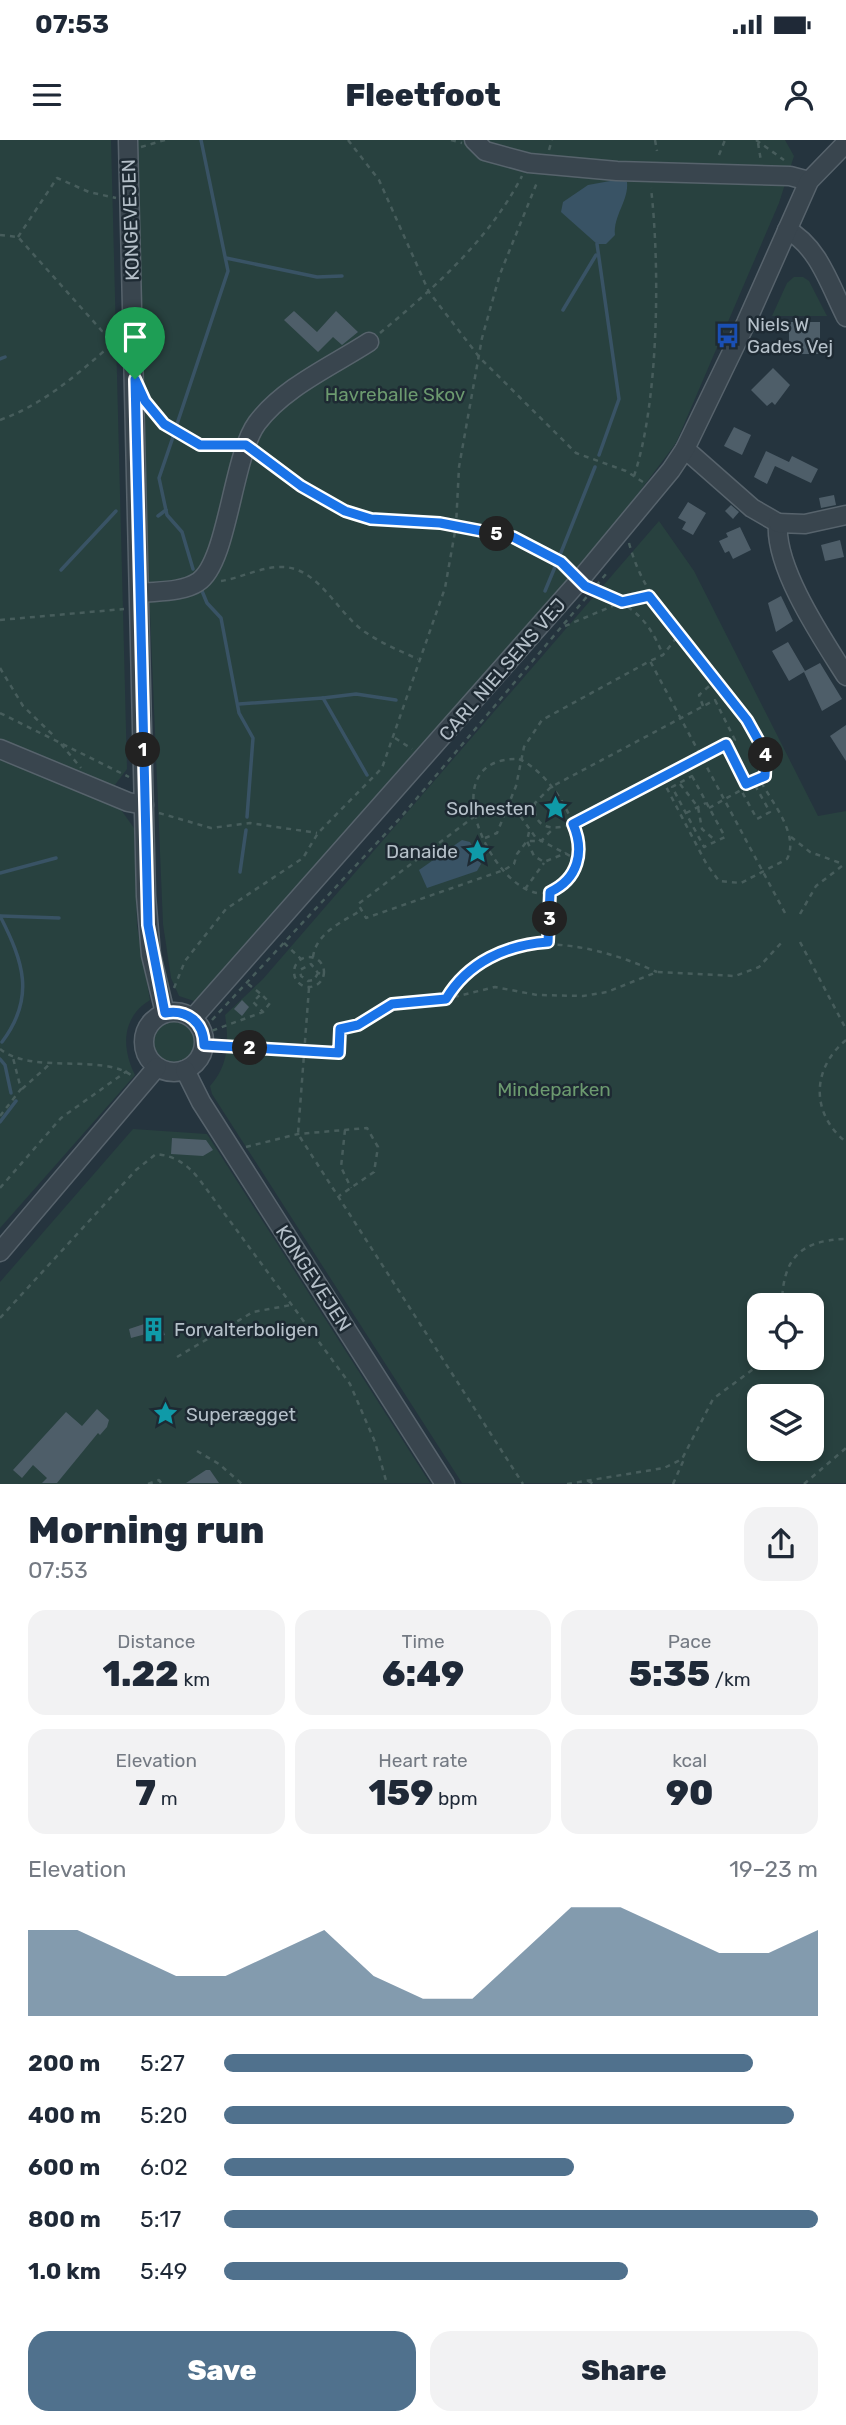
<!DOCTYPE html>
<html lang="en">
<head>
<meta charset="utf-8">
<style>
	:root { --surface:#fff; --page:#f2f2f3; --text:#1f2937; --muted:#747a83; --accent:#50718d }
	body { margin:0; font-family:Rubik,sans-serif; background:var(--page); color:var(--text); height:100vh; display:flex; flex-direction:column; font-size:26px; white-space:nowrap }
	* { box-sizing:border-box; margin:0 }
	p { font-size:23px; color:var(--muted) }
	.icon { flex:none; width:38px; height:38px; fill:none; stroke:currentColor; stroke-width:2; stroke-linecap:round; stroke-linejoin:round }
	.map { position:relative; height:1344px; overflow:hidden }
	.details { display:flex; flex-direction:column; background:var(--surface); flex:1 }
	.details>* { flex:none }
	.buttons { position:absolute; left:747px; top:1153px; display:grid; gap:14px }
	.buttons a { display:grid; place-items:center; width:77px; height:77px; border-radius:14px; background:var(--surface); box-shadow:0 4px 10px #0003; font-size:35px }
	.pin { position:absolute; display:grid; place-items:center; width:60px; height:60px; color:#fff; margin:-72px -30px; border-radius:50% 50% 50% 0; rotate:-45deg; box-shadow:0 0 7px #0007 }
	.pin .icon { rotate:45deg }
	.km { position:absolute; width:35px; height:35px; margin:-18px; border-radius:50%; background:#222; color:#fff; font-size:19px; line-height:35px; text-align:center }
	.round { display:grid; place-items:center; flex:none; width:74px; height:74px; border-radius:21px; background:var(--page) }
	.overview { display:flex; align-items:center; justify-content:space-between; height:119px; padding:0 28px }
	h1 { font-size:38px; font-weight:800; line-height:52px }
	.metrics { display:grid; grid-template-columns:repeat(3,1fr); gap:10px; height:119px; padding:7px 28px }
	.metrics div { display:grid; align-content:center; border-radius:18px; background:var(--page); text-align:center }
	.metrics b { font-size:35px; font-weight:800 }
	.metrics small { font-size:19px; font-weight:400 }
	.metrics p { font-size:19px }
	.chart { height:196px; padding:14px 28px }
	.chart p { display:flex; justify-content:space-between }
	.chart svg { width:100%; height:126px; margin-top:7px; fill:var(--accent); opacity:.7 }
	.primary-button { display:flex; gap:14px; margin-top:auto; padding:14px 28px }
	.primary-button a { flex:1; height:80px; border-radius:21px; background:var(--accent); color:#fff; font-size:28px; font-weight:800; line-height:80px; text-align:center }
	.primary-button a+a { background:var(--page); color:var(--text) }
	ul { padding:0 28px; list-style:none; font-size:23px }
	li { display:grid; grid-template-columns:112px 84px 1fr; align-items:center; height:52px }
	li i { height:18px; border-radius:9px; background:var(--accent) }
	.status { display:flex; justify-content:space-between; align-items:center; height:49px; padding:0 35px; background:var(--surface); direction:ltr }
	.status svg { height:19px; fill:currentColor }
	header { display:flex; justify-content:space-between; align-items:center; height:91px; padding:0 28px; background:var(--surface); font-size:32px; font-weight:800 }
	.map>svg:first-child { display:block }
	.green { fill:#28413f; fill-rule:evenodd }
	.water { fill:#395365 }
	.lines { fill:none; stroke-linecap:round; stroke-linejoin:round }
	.stream { stroke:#395365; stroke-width:3.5 }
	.building { fill:#4e5e69 }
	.minor-casing { stroke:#57636c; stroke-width:21 }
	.path { stroke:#475d5c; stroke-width:2.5; stroke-dasharray:5 5; stroke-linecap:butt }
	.minor { stroke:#39454e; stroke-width:18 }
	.route-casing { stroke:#fff; stroke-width:14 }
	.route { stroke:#1a73e8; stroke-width:9 }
	.labels { text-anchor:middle; stroke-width:5; stroke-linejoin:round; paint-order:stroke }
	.street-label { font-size:19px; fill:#b5c0c9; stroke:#1e2a33 }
	.poi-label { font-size:19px; fill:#b5c0c9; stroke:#1e2a33; text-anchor:start }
	.park-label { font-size:19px; fill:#6c9a6f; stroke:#1e2a33 }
</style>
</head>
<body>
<div class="status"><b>07:53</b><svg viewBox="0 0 49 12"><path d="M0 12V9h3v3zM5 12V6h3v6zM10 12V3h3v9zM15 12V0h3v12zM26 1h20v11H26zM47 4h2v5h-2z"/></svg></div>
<header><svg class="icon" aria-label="menu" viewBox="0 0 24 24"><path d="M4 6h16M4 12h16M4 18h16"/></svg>Fleetfoot<svg class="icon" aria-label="person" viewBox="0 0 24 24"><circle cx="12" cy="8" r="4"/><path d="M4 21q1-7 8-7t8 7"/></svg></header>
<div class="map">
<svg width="846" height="1344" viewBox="0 0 846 1344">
	<rect width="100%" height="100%" fill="#25343e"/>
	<g class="green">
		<polygon points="0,0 111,0 127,629 114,646 0,599"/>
		<polygon points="134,0 785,0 794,16 779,63 676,303 601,403 197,862 179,856 171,838 163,784 139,208"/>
		<polygon points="794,137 803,137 809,141 827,176 772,176 787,143"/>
		<path d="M 659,381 L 694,431 L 818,676 L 846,671 L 846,1343 L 462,1343 L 212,954 L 210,946 C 229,925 229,902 225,875 L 263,839 ZM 760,1166 L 812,1166 L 812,1218 L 760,1218 ZM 760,1256 L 812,1256 L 812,1309 L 760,1309 Z"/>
		<path d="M 0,615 L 119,667 L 134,688 L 137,786 L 150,860 C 122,877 121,907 135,935 L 0,1088 Z"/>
		<circle cx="174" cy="902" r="22"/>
		<polygon points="133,989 207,994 430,1343 0,1344 0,1142"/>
	</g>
	<g class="water">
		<path d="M 621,39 L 627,42 C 629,60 613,76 615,95 L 606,104 L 597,104 L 561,72 L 563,62 L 588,45 Z"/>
		<polygon points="462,700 470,702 481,724 477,731 427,748 419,730"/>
	</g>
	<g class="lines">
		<g class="stream">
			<polyline points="597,104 619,259 599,315"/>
			<polyline points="226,118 317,137 342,136"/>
			<polyline points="563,170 596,115"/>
			<polyline points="0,219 5,217"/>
			<polyline points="177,284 228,131 201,0"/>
			<polyline points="173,297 159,338 167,375 182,392 193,429"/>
			<polyline points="158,376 166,370"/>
			<polyline points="560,415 595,327"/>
			<polyline points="61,430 116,371"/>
			<polyline points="202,451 207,463 221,478 239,573 253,598 247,677"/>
			<polyline points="545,451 555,427"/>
			<polyline points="323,558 356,554 396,560"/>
			<polyline points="239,564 323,558 367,635"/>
			<polyline points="240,732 246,690"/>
			<polyline points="0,733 56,718"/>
			<path d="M 0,776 C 23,821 36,857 2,902"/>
			<polyline points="1,776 59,778"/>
			<polyline points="0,919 5,925 11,953"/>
			<polyline points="0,982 16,961"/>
		</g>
	</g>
	<g class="building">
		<polygon points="294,171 317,192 336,171 358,192 342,205 333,197 318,212 284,180"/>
		<rect x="789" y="182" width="31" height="32"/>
		<polygon points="773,228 790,245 775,265 772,262 767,266 751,250"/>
		<polygon points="734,287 751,295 742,315 724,306"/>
		<polygon points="766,311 789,322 792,316 818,329 811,343 775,326 767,344 754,337"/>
		<polygon points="834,355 836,365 821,368 819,358"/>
		<polygon points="688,362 706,373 693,395 682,389 686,382 678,378"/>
		<polygon points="731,365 739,372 733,379 725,371"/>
		<polygon points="740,387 751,410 733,419 729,411 725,413 719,401 728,397 726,393"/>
		<polygon points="840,400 844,417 825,421 821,405"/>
		<polygon points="781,456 793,481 776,492 768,463"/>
		<polygon points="788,502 805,531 820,523 842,559 822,571 804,532 789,541 772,511"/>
		<polygon points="846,585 846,621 830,596"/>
		<polygon points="242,860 249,867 242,876 234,869"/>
		<polygon points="172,998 206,1000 213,1010 203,1016 171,1014"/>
		<polygon points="159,1179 165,1195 148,1200 146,1194 131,1198 129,1189"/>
		<polygon points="97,1269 109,1280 107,1287 100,1295 98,1293 57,1343 42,1343 47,1338 33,1325 22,1338 13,1330 66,1272 82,1286"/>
		<polygon points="206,1330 210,1330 219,1343 186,1343"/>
	</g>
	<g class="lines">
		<defs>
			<g id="minor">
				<polyline points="128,0 146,756 151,815 165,873"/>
				<polyline points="474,0 485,11 529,23 617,31 790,36 809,41"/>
				<path d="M 787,90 C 818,105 831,148 846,177"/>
				<path d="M 685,309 L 752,368 L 778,383 C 774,427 822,498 846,536"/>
				<polyline points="778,383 805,384 846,375"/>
				<path d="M 141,453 C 159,451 183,452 198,442 C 228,423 232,317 257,283 C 284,247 332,226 369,202"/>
				<polyline points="0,609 128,662 144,665"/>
				<circle cx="174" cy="902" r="30"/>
				<polyline points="193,878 579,441 671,330 685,309 746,183 809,41 846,3"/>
				<polyline points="185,930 201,962 445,1344"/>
				<polyline points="0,1112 157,927"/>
			</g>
		</defs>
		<use href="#minor" class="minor-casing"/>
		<g class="path">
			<polyline points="348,0 379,40 429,152 480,218 576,313 626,331 643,342"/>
			<polyline points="451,0 462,3"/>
			<polyline points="655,0 657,11"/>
			<polyline points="756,0 784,20"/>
			<polyline points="758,3 761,21"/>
			<polyline points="141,7 165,0"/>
			<polyline points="549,10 552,0"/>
			<polyline points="719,15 725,0"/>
			<polyline points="0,95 18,97 102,191 117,195"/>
			<polyline points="18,97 57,38 89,52 116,58"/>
			<path d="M 380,193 C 434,148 489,100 522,36"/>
			<polyline points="150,266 164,284 200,305 230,304"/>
			<path d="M 0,280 C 44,264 75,236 110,206 L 117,204"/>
			<polyline points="258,314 301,346 345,371 371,379 440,383 513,397 561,422 568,430"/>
			<path d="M 634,336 C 659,262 660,126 651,48"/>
			<path d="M 629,403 C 639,440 656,463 680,493 L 663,515 L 650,521"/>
			<path d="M 221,441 C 241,438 263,426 283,427 C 319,428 338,474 365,492 C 381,503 400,511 418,519"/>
			<path d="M 592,449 C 631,465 647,476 663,515"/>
			<polyline points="0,480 124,469"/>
			<polyline points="565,486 622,462 647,456"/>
			<polyline points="0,528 23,566 54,596"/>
			<path d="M 715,560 L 735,600 L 573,684 C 553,691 532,689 535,663 L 551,647 Z"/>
			<polyline points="703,566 699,555 715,541"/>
			<polyline points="0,573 129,637"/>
			<polyline points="395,598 412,609"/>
			<polyline points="61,604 81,628"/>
			<polyline points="726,604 746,644"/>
			<path d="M 519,619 C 554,634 600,708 566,742 C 558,750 548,754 537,753 C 489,745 431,617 519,619 Z"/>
			<polygon points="692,636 725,697 704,707 672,647"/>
			<path d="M 662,639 L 707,725 L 719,741 L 741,743 L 787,719 C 800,695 771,661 760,640 C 790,617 727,560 715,540 C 705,524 692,508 680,493"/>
			<polyline points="680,644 698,667 702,689 716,701"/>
			<polyline points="473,667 504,668 518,673 536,698 578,720"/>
			<polyline points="709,668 741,650 757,679 770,672 752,640 740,647 741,650"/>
			<polyline points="159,673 211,688 250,683 317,693"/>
			<polyline points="686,673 706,663"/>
			<polyline points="475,676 358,764 366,778 504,730 514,724 517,714 527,701 541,701 552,690"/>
			<polyline points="529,692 527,701 534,716 544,722 566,713"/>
			<polyline points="791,697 810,712 843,724"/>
			<polyline points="485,698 497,693 516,646 524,607 542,580 650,521 785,773"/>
			<polyline points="525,749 544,723"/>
			<polyline points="800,774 816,746 846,723"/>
			<polyline points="548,802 550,753"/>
			<polyline points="800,802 846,889"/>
			<polyline points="284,803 301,819"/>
			<circle cx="309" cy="832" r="15"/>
			<path d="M 313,817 C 316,793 343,781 362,770"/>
			<polyline points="318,833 314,840 308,841 301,836 300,830 311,824 318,833 324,834"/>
			<polyline points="248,844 261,854"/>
			<polyline points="174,848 185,821 226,769 303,718 318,693 382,628 445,448 456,386 459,327 482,198 500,134 538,40"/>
			<polyline points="309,848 298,994 523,1344"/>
			<path d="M 446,857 C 493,781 588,801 657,832"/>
			<polyline points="212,880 401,677 606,434"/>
			<polyline points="203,894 263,872 270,863 261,854 253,862 263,872"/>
			<path d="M 846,900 C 811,929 811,974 846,1002"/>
			<polyline points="204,905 339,913 340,889 358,885 392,864 446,859 495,847 537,855 583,856 607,852 657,832 735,836 759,827 783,801"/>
			<path d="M 0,909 C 32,935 104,913 132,936"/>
			<polyline points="22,949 51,923"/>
			<polyline points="0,976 21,949 13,918"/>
			<polyline points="345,990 341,1027 351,1048"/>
			<polyline points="246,1007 298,994 367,988 378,1007 374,1032 339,1056"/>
			<polyline points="0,1048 61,978 127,931"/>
			<path d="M 782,1166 C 782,1120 799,1100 846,1099"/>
			<path d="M 0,1178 L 136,1030 L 156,1014 C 175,1016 187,1024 199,1039 L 350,1244 L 375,1302 L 387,1344"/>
			<polyline points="177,1217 253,1172 291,1165"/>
			<polyline points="197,1311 219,1324 242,1344"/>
			<polyline points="588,1341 594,1344"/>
			<polyline points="148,1344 159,1340 162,1344"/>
			<polyline points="567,1344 664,1328 682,1319 713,1259 768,1218"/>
			<polyline points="673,1344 685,1317"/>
			<polyline points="804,1344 846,1308"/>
		</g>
		<use href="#minor" class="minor"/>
	</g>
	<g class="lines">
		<defs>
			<path id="route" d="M 135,239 L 145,261 L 164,284 L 200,305 L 246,305 L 301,346 L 345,371 L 371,379 L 440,383 L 513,397 L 561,422 L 585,446 L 622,462 L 649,456 L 747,580 L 766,614 L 765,636 L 746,644 L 726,604 L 573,684 C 585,712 578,739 550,752 L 548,802 C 506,805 468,822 446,859 L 392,864 L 358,885 L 340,889 L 339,913 L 204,905 C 204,882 187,869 165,873 L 148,785 Z"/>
		</defs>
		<use href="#route" class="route-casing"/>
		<use href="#route" class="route"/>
	</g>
	<defs>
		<symbol id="bus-bare" viewBox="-9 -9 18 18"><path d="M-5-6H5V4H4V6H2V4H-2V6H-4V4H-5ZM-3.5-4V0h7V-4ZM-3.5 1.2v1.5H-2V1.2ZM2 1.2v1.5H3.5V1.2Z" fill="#1a4fb4" stroke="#1e2a33" stroke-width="2.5" paint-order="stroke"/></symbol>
		<symbol id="sight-bare" viewBox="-9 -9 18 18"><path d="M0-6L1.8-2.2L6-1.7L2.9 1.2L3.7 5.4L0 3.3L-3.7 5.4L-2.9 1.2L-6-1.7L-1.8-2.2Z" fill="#0f9aa8" stroke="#1e2a33" stroke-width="2.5" paint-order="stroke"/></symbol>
		<symbol id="building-bare" viewBox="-9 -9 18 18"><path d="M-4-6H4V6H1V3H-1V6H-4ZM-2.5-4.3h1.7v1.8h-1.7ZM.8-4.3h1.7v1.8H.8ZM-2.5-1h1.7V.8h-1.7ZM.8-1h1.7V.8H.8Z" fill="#0f9aa8" stroke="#1e2a33" stroke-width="2.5" paint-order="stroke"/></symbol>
	</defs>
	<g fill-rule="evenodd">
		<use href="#bus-bare" x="710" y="178" width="35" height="35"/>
		<use href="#sight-bare" x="538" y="650" width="35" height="35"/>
		<use href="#sight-bare" x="460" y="694" width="35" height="35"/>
		<use href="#building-bare" x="136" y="1172" width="35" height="35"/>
		<use href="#sight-bare" x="148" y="1256" width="35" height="35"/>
	</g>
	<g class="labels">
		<g class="street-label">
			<text transform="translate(130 80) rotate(-92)" y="7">KONGEVEJEN</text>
			<text transform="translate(502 529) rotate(-49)" y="7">CARL NIELSENS VEJ</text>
			<text transform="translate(314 1138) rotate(57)" y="7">KONGEVEJEN</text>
		</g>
		<g class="poi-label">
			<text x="747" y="191">Niels W<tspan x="747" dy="22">Gades Vej</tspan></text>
			<text x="535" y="675" text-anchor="end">Solhesten</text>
			<text x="458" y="718" text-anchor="end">Danaide</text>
			<text x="174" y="1196">Forvalterboligen</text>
			<text x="186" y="1281">Superægget</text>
		</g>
		<g class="park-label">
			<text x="395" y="261">Havreballe Skov</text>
			<text x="554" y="956">Mindeparken</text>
		</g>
	</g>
</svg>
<div class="buttons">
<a><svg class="icon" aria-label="locate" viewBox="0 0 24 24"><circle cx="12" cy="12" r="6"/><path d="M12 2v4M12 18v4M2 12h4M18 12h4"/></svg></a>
<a><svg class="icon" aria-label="layers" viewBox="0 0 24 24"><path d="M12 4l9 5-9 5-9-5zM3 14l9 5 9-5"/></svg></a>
</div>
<div class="pin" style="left:135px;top:239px;background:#1e9e55"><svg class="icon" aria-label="arrive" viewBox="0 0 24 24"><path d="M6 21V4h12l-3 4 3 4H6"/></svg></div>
<b class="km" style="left:143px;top:610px">1</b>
<b class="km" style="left:250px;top:908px">2</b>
<b class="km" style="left:550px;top:779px">3</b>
<b class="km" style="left:766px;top:615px">4</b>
<b class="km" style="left:497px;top:394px">5</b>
</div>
<section class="details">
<div class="overview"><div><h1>Morning run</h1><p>07:53</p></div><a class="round"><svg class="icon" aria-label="share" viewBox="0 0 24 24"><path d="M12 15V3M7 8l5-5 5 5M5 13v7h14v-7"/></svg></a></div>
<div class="metrics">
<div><p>Distance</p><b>1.22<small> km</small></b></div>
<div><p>Time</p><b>6:49</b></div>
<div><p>Pace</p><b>5:35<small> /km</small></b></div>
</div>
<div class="metrics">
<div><p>Elevation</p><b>7<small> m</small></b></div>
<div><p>Heart rate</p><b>159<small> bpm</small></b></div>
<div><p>kcal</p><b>90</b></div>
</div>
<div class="chart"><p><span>Elevation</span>19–23 m</p>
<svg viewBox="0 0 160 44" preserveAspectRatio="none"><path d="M0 44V14L10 14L20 22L30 30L40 30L50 22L60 14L70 30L80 38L90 38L100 22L110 6L120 6L130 14L140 22L150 22L160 14V44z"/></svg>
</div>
<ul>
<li><b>200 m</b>5:27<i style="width:89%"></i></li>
<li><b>400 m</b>5:20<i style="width:96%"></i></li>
<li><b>600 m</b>6:02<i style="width:59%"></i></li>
<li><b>800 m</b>5:17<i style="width:100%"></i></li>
<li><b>1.0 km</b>5:49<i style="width:68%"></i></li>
</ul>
<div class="primary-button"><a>Save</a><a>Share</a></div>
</section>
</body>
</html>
